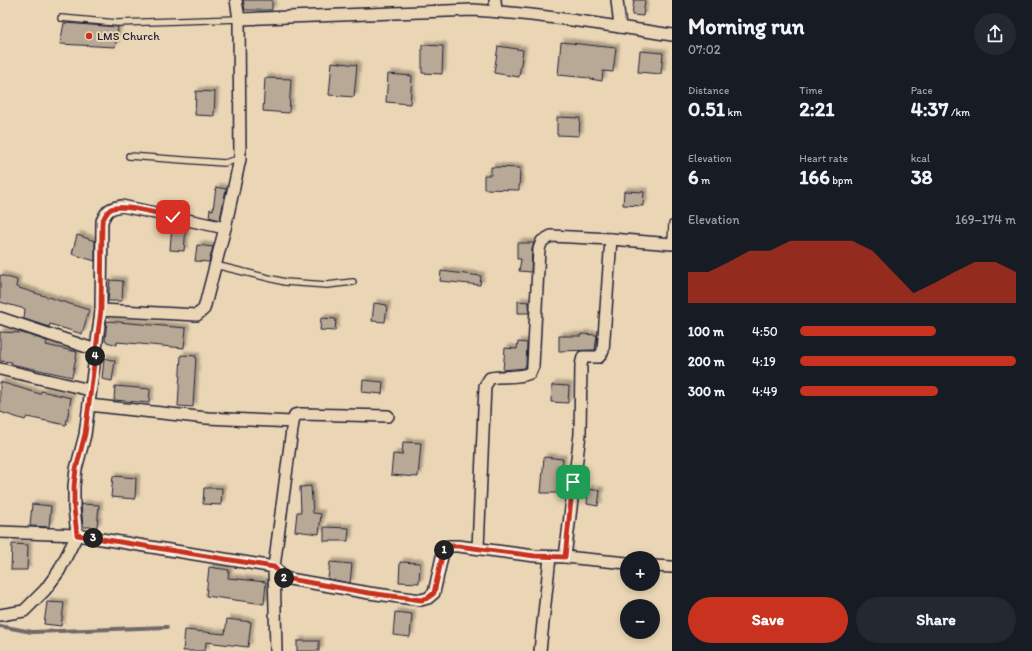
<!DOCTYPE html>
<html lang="en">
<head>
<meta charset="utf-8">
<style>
	:root { --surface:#171b24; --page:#242831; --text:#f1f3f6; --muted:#9ea1a6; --accent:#c8321e }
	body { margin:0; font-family:Itim,sans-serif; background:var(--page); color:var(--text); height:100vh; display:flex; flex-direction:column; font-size:15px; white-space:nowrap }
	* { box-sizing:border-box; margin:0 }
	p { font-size:13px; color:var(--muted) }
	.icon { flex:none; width:22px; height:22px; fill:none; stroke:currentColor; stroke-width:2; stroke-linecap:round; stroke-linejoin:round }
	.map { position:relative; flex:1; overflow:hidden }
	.sheet { display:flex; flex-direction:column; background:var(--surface); width:360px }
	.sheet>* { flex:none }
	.controls { position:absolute; left:620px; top:551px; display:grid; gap:8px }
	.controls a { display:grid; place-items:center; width:40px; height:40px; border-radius:50%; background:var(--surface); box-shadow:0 2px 6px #0003; font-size:20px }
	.pin { position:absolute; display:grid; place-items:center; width:34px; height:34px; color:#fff; margin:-17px; border-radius:8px; box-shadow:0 2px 6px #0006 }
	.km { position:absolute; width:20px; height:20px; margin:-10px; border-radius:50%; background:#222; color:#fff; font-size:11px; line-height:20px; text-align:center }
	.round { display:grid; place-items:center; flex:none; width:42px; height:42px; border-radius:21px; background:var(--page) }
	.headline { display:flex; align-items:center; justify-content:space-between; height:68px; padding:0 16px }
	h1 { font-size:22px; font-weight:800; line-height:30px }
	.metrics { display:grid; grid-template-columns:repeat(3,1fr); gap:6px; height:68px; padding:4px 16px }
	.metrics div { display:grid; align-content:center }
	.metrics b { font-size:20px; font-weight:800 }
	.metrics small { font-size:11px; font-weight:400 }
	.metrics p { font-size:11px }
	.chart { height:112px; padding:8px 16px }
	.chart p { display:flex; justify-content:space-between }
	.chart svg { width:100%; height:72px; margin-top:4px; fill:var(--accent); opacity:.7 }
	.primary-button { display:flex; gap:8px; margin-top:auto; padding:8px 16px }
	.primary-button a { flex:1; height:46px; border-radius:24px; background:var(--accent); color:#fff; font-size:16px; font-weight:800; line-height:46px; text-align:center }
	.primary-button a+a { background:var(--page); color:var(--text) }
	ul { padding:0 16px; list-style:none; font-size:13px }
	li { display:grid; grid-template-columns:64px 48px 1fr; align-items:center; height:30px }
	li i { height:10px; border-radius:5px; background:var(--accent) }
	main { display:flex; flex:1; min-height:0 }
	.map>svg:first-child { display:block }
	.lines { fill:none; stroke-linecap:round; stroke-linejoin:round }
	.stream { stroke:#6f676a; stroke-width:4 }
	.building { fill:#b8a896; stroke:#22223b; filter:url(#shadow) }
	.service-casing { stroke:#22223b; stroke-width:8 }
	.minor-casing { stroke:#22223b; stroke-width:14 }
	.service { stroke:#ead5b4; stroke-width:5.5 }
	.minor { stroke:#ead5b4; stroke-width:11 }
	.route-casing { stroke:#fff; stroke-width:8 }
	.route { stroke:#c8321e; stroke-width:5 }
	.poi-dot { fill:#c8321e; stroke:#ead5b4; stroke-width:1.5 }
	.labels { text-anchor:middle; stroke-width:4; stroke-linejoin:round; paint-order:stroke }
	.poi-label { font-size:12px; fill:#22223b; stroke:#ead5b4; text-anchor:start }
</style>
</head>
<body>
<main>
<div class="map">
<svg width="672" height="651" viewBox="0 0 672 651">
	<defs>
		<filter id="shadow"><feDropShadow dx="3.5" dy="-3.5" stdDeviation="1" flood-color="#0004"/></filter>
	</defs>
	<rect width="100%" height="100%" fill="#ead5b4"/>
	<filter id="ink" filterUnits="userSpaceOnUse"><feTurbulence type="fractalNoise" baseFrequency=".025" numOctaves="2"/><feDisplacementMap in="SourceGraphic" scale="8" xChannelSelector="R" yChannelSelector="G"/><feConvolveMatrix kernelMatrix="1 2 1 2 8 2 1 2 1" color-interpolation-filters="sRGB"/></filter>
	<g filter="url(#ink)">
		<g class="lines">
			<polyline class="stream" points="0,626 32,632 167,627"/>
		</g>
		<g class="building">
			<polygon points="243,0 272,0 272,10 245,10"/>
			<polygon points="634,0 645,0 643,16 632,15"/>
			<polygon points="64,23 118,27 115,47 60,44"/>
			<polygon points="561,42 616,48 613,72 603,71 602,81 590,79 590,78 558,75"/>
			<polygon points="422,45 443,46 442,74 422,73"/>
			<polygon points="498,46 523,50 519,77 494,73"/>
			<polygon points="640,51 663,53 661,74 638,72"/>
			<polygon points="332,62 357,65 354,97 329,95"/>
			<polygon points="388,74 412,76 410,104 386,102"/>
			<polygon points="265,78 291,79 289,113 263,111"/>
			<polygon points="196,91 215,92 214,116 195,115"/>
			<polygon points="557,117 580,118 579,136 557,135"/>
			<polygon points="491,167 520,168 519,190 484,189 484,175 491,175"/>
			<polygon points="216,187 226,189 220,220 209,217 210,209 213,210"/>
			<polygon points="624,191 644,192 643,206 623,205"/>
			<polygon points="172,224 186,227 184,251 170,250"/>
			<polygon points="77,235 95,241 95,261 72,254"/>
			<polygon points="517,243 534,243 532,249 531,272 519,271 521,259 517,259"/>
			<polygon points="197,245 213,247 209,262 195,261"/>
			<polygon points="441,271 481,276 480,285 440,281"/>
			<polygon points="0,275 17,280 16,287 89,310 82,334 50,324 49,327 24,319 25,309 0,302"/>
			<polygon points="110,280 123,281 122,301 108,301"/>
			<polygon points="518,301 529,302 529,313 518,313"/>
			<polygon points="374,303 387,305 385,322 372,321"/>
			<polygon points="321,318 336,319 335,331 320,330"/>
			<polygon points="107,321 186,328 184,348 117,342 117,345 107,342 105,341"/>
			<polygon points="0,332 22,333 47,341 46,345 77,352 72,377 11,364 12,362 0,361"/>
			<polygon points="581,334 597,335 595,350 559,351 559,336 581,336"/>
			<polygon points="518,342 527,343 526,364 525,368 503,370 505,348 517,349"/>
			<polygon points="181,355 196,356 193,407 178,406"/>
			<polygon points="104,358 115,361 112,381 102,379"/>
			<polygon points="363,380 383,382 382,394 362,392"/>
			<polygon points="0,382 40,394 41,391 71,398 66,425 27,417 25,420 0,412"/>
			<polygon points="552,385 569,386 568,403 551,402"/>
			<polygon points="115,386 150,389 149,403 114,400"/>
			<polygon points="403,442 421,443 418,477 391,475 393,454 402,455"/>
			<polygon points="544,457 563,459 561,477 558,476 558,493 541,493"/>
			<polygon points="113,476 136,478 135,499 111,497"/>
			<polygon points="311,486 313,513 321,514 319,534 295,531 297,512 301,512 300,487"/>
			<polygon points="204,488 222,488 221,505 203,504"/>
			<polygon points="588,489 600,491 598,506 587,504"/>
			<polygon points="32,504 51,506 49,527 30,526"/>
			<polygon points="81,504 99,505 97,527 83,527"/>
			<polygon points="324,527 349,528 348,541 324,541"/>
			<polygon points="12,544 28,545 27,570 11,570"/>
			<polygon points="330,562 352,564 350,583 328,579"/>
			<polygon points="400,562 420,563 419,583 399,582"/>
			<polygon points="209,567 229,570 228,578 266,582 264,604 206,596"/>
			<polygon points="47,602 64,603 61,626 44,624"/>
			<polygon points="395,612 412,614 410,637 393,635"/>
			<polygon points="227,619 251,622 248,647 206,642 205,651 183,651 185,630 225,634"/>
			<rect x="297" y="641" width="22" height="10"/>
		</g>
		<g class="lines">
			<defs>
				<g id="service">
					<polyline points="61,18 117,23 239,19"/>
					<polyline points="129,156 224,163 239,159"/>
					<polyline points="671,244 672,224"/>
					<polyline points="215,265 285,282 327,285 353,282"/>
				</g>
				<g id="minor">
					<polyline points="495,0 496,11"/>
					<polyline points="617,0 620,27"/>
					<path d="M 239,19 L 473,10 C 540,14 606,25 672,35"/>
					<path d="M 101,310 L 102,221 C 107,210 109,208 122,206 L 225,228"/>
					<polyline points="0,318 96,350"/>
					<polyline points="0,369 90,390"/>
					<polyline points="89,405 207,418 293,422 274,567 284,578 369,593 421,600 428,598 434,593 443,552 449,546 458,546 535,556 565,557 627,563"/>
					<polyline points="293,422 295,415 301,414 388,416"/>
					<polyline points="0,532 77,535 274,567 276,651"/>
					<path d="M 478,548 L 485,386 L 490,378 C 503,375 518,379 530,373 L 533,366 L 539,249 L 542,241 L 551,236 L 611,239"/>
					<polyline points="565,557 580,434 581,365 583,357 599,357 603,351 611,239 672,244"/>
					<polyline points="653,566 672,567"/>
					<polyline points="0,615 24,611 45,590 59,571 77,535 74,508 74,486 76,469 85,435 101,310 197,315 204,309 225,228 240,159 239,19 236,0"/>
					<polyline points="540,651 550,557"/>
				</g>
			</defs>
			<use href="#service" class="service-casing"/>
			<use href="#minor" class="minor-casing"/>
			<use href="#service" class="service"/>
			<use href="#minor" class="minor"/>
		</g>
	</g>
	<g class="lines" filter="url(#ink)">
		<defs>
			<path id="route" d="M 173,217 C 161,214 121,203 111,209 C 106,212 105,216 102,222 L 101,310 L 85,434 L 76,469 L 74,486 L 74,508 L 77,535 L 274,567 L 284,578 L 369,593 L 421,600 L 428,598 L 434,593 L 443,552 L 448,546 L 458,546 L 535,556 L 565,557 L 573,482"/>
		</defs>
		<use href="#route" class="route-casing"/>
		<use href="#route" class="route"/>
	</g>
	<circle class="poi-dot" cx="89" cy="36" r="4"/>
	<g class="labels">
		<g class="poi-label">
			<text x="97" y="40">LMS Church</text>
		</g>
	</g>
</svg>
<div class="controls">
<a>+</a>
<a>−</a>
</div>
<div class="pin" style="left:573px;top:482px;background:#1e9e55"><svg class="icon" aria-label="arrive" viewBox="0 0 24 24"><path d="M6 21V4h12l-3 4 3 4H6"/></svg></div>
<div class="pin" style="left:173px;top:217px;background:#d93025"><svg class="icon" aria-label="check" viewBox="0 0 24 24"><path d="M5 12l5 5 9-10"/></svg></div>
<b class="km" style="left:444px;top:550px">1</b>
<b class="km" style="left:284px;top:578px">2</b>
<b class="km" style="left:93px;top:538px">3</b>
<b class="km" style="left:95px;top:356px">4</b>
</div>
<section class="sheet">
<div class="headline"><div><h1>Morning run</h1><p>07:02</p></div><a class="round"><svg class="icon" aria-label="share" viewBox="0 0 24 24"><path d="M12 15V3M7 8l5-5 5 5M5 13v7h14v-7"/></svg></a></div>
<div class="metrics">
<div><p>Distance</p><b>0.51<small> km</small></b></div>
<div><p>Time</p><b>2:21</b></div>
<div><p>Pace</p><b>4:37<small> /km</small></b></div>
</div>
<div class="metrics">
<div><p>Elevation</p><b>6<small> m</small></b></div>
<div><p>Heart rate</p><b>166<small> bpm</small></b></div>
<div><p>kcal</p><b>38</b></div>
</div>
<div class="chart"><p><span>Elevation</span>169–174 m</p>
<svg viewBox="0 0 160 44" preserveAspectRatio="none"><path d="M0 44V25L10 25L20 19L30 12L40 12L50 6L60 6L70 6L80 6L90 12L100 25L110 38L120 32L130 25L140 19L150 19L160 25V44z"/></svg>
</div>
<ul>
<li><b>100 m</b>4:50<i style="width:63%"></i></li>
<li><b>200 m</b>4:19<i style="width:100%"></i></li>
<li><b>300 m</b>4:49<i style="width:64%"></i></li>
</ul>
<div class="primary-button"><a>Save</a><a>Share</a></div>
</section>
</main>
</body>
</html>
